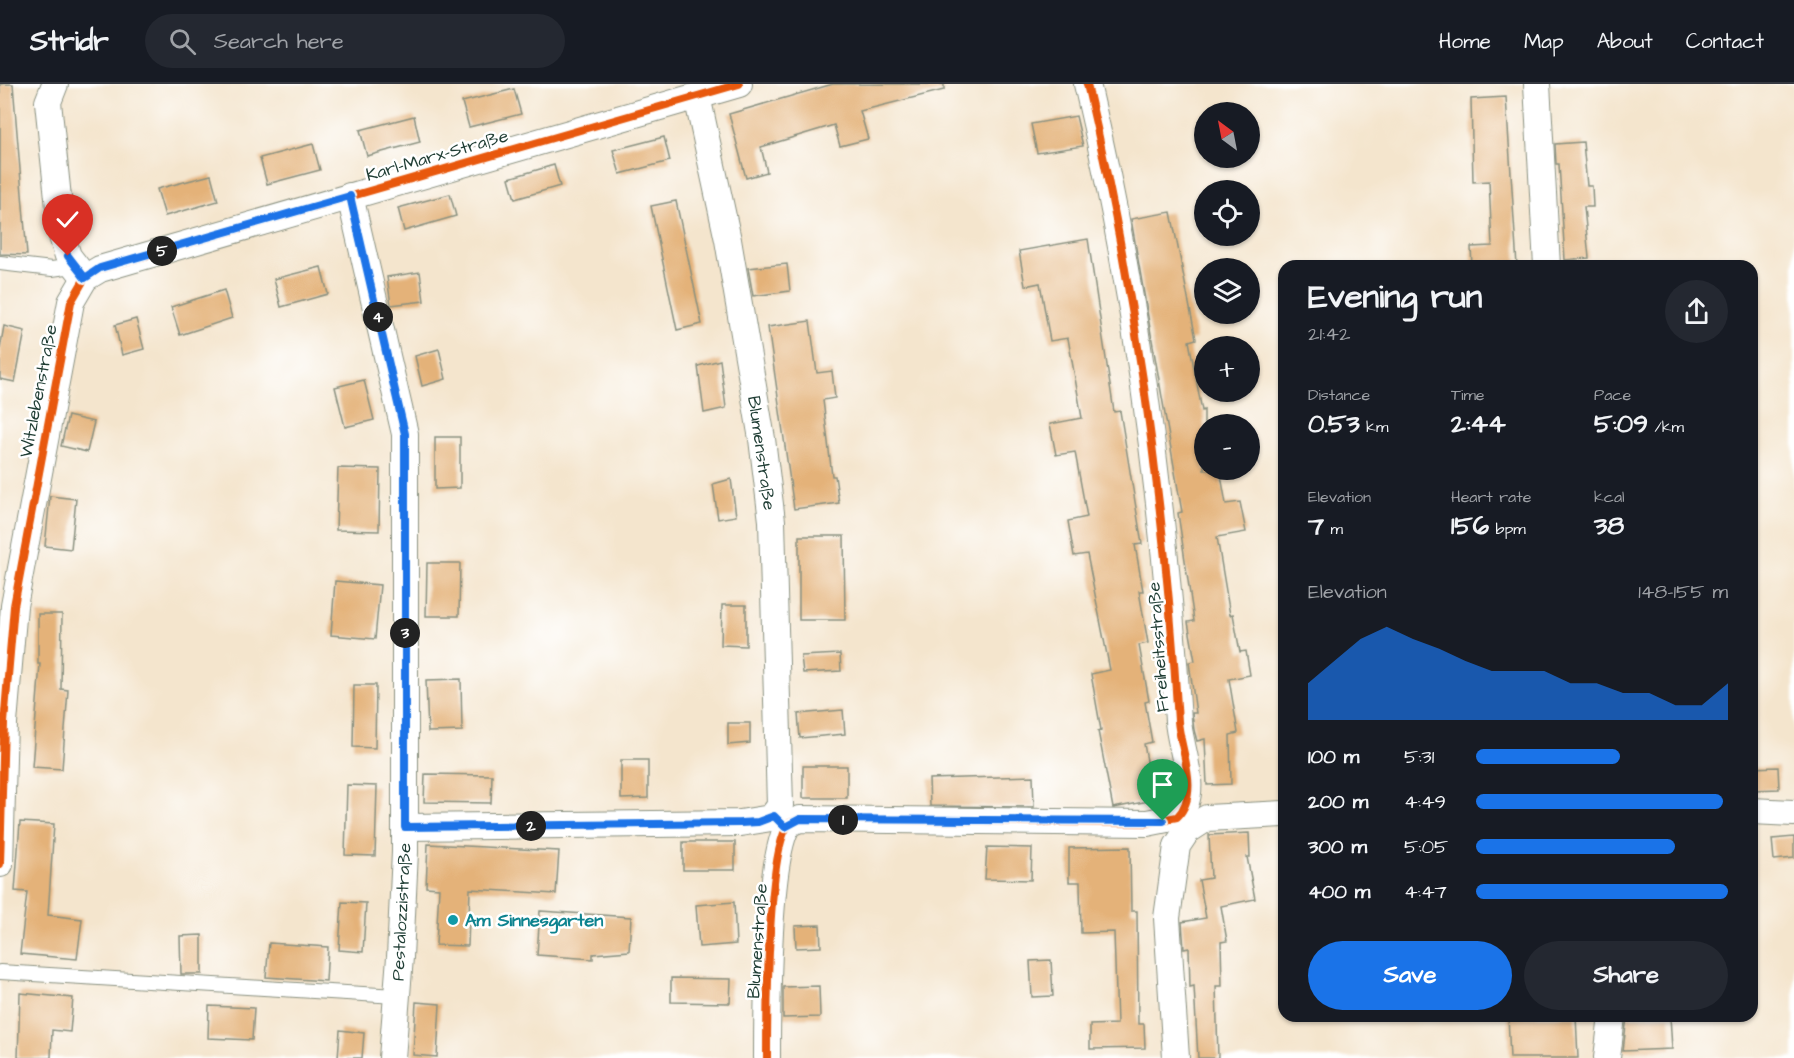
<!DOCTYPE html>
<html lang="en">
<head>
<meta charset="utf-8">
<style>
	:root { --surface:#171b24; --page:#242831; --text:#f1f3f6; --muted:#9ea1a6; --line:#363941; --accent:#1a73e8 }
	body { margin:0; font-family:"Architects Daughter",sans-serif; background:var(--page); color:var(--text); height:100vh; display:flex; flex-direction:column; font-size:22px; white-space:nowrap }
	* { box-sizing:border-box; margin:0 }
	p { font-size:20px; color:var(--muted) }
	.icon { flex:none; width:33px; height:33px; fill:none; stroke:currentColor; stroke-width:2; stroke-linecap:round; stroke-linejoin:round }
	.map { position:relative; flex:1; overflow:hidden }
	.details { position:absolute; left:1278px; top:176px; width:480px; height:762px; display:flex; flex-direction:column; background:var(--surface); border-radius:18px; box-shadow:0 2px 4px #0004 }
	.details>* { flex:none }
	.needle { width:39px; rotate:328deg }
	.tools { position:absolute; left:1194px; top:18px; display:grid; gap:12px }
	.tools a { display:grid; place-items:center; width:66px; height:66px; border-radius:50%; background:var(--surface); box-shadow:0 2px 4px #0004; font-size:30px }
	.pin { position:absolute; display:grid; place-items:center; width:51px; height:51px; color:#fff; margin:-62px -26px; border-radius:50% 50% 50% 0; rotate:-45deg; box-shadow:0 0 6px #0007 }
	.pin .icon { rotate:45deg }
	.km { position:absolute; width:30px; height:30px; margin:-15px; border-radius:50%; background:#222; color:#fff; font-size:16px; line-height:30px; text-align:center }
	.round { display:grid; place-items:center; flex:none; width:63px; height:63px; border-radius:32px; background:var(--page) }
	.summary { display:flex; align-items:center; justify-content:space-between; height:102px; padding:0 30px }
	h1 { font-size:33px; font-weight:700; line-height:45px }
	.figures { display:grid; grid-template-columns:repeat(3,1fr); gap:9px; height:102px; padding:6px 30px }
	.figures div { display:grid; align-content:center }
	.figures b { font-size:26px; font-weight:700 }
	.figures small { font-size:16px; font-weight:400 }
	.figures p { font-size:16px }
	.chart { height:168px; padding:12px 30px }
	.chart p { display:flex; justify-content:space-between }
	.chart svg { width:100%; height:108px; margin-top:6px; fill:var(--accent); opacity:.7 }
	.primary-button { display:flex; gap:12px; margin-top:auto; padding:12px 30px }
	.primary-button a { flex:1; height:69px; border-radius:36px; background:var(--accent); color:#fff; font-size:24px; font-weight:700; line-height:69px; text-align:center }
	.primary-button a+a { background:var(--page); color:var(--text) }
	ul { padding:0 30px; list-style:none; font-size:20px }
	li { display:grid; grid-template-columns:96px 72px 1fr; align-items:center; height:45px }
	li i { height:15px; border-radius:8px; background:var(--accent) }
	header { display:flex; align-items:center; gap:36px; box-sizing:border-box; height:84px; padding:0 30px; background:var(--surface); border-bottom:2px solid var(--line) }
	header strong { font-size:28px }
	nav { display:flex; gap:33px; margin-inline-start:auto; font-size:21px }
	.search { width:420px; height:54px; background:var(--page); display:flex; align-items:center; gap:15px; box-sizing:border-box; padding:0 21px; border-radius:33px; color:var(--muted); font-size:22px }
	.map>svg:first-child { display:block }
	.building { fill:#e4b279 }
	.lines { fill:none; stroke-linecap:round; stroke-linejoin:round }
	.lane-casing { stroke:#8a9180; stroke-width:16 }
	.street-casing { stroke:#8a9180; stroke-width:28 }
	.lane { stroke:#fff; stroke-width:14 }
	.street { stroke:#fff; stroke-width:26 }
	.cycleway-casing { stroke:#fff; stroke-width:11 }
	.cycleway { stroke:#e8590c; stroke-width:8 }
	.route-casing { stroke:#fff; stroke-width:12 }
	.route { stroke:#1a73e8; stroke-width:8 }
	.culture-dot { fill:#0f9aa8; stroke:#fff; stroke-width:2 }
	.labels { text-anchor:middle; stroke-width:5; stroke-linejoin:round; paint-order:stroke }
	.street-label { font-size:18px; fill:#1f3d34; stroke:#fff }
	.culture-label { font-size:18px; font-weight:bold; fill:#0d838f; stroke:#fff; text-anchor:start }
</style>
</head>
<body>
<header>
<strong>Stridr</strong>
<div class="search"><svg class="icon" aria-label="search" viewBox="0 0 24 24"><circle cx="10" cy="10" r="6"/><path d="M15 15l6 6"/></svg>Search here</div>
<nav><a>Home</a><a>Map</a><a>About</a><a>Contact</a></nav>
</header>
<div class="map">
<svg width="1794" height="974" viewBox="0 0 1794 974">
	<rect width="100%" height="100%" fill="#fff"/>
	<filter id="ink" filterUnits="userSpaceOnUse"><feTurbulence type="fractalNoise" baseFrequency=".0167" numOctaves="2"/><feDisplacementMap in="SourceGraphic" scale="12" xChannelSelector="R" yChannelSelector="G"/><feConvolveMatrix kernelMatrix="1 2 1 2 8 2 1 2 1" color-interpolation-filters="sRGB"/></filter>
	<filter id="wash" filterUnits="userSpaceOnUse"><feTurbulence type="fractalNoise" baseFrequency=".008" numOctaves="4" result="noise"/><feDisplacementMap in="SourceGraphic" scale="24" xChannelSelector="R" yChannelSelector="G"/><feGaussianBlur stdDeviation="1.35" result="paint"/><feColorMatrix in="noise" values="0 0 0 0 0 0 0 0 0 0 0 0 0 0 0 0 0 1.4 0 .05"/><feComposite in="paint" operator="in"/></filter>
	<g filter="url(#wash)">
		<rect width="100%" height="100%" fill="#f4e5cd"/>
		<g id="blocks">
			<g class="building">
				<polygon points="0,0 13,0 27,171 0,170"/>
				<polygon points="833,0 944,0 944,6 860,27 868,55 840,62 834,41 761,63 767,88 746,94 729,30"/>
				<polygon points="514,5 521,30 469,43 462,18"/>
				<polygon points="1506,13 1517,182 1472,182 1471,163 1492,162 1489,97 1473,98 1471,15"/>
				<polygon points="414,32 420,58 367,72 360,46"/>
				<polygon points="1076,32 1083,62 1037,69 1031,40"/>
				<polygon points="664,53 670,77 620,90 613,66"/>
				<polygon points="1583,58 1587,102 1592,102 1593,123 1584,123 1589,174 1565,176 1559,80 1556,80 1555,60"/>
				<polygon points="313,60 320,86 267,100 260,74"/>
				<polygon points="554,81 560,102 515,115 509,94"/>
				<polygon points="211,91 218,117 165,132 157,105"/>
				<polygon points="450,110 456,132 404,147 398,124"/>
				<polygon points="676,117 702,240 677,246 651,122"/>
				<polygon points="1171,128 1196,255 1189,257 1202,327 1204,326 1204,386 1220,386 1226,420 1240,418 1246,448 1217,453 1230,531 1233,530 1240,568 1246,567 1250,591 1229,595 1238,649 1230,651 1231,700 1207,701 1205,655 1197,657 1194,646 1192,629 1196,629 1189,578 1195,577 1188,538 1194,537 1178,429 1182,428 1131,135"/>
				<polygon points="1088,155 1114,328 1120,327 1142,460 1135,461 1143,507 1139,507 1148,559 1139,561 1149,617 1145,618 1152,658 1144,660 1154,716 1113,724 1098,647 1101,646 1091,590 1110,586 1087,470 1074,472 1068,437 1087,433 1075,368 1056,371 1050,340 1082,334 1068,254 1050,257 1040,199 1025,202 1019,167"/>
				<polygon points="787,180 790,207 753,212 748,184"/>
				<polygon points="321,183 328,210 281,223 274,195"/>
				<polygon points="420,188 424,217 391,221 387,193"/>
				<polygon points="224,206 232,234 180,251 171,223"/>
				<polygon points="136,235 144,265 122,271 115,241"/>
				<polygon points="810,237 817,289 832,287 835,314 823,316 832,392 835,392 839,419 794,425 768,243"/>
				<polygon points="4,242 25,247 15,298 0,295 0,265"/>
				<polygon points="439,265 446,295 422,302 415,272"/>
				<polygon points="720,276 726,324 704,329 698,282"/>
				<polygon points="364,296 374,336 345,343 335,303"/>
				<polygon points="68,332 94,338 87,368 61,362"/>
				<polygon points="435,353 460,353 460,404 435,405"/>
				<polygon points="338,384 380,385 379,447 336,446"/>
				<polygon points="731,395 736,432 718,435 713,400"/>
				<polygon points="50,412 76,415 71,465 45,462"/>
				<polygon points="799,452 844,452 845,536 799,536"/>
				<polygon points="427,479 460,479 459,532 426,532"/>
				<polygon points="335,497 380,501 375,555 331,551"/>
				<polygon points="722,521 746,521 746,562 721,561"/>
				<polygon points="38,530 62,530 61,605 68,606 62,685 32,683 40,580 38,580"/>
				<polygon points="840,570 841,587 803,589 801,572"/>
				<polygon points="461,595 462,647 428,648 426,596"/>
				<polygon points="354,601 376,601 375,664 353,663"/>
				<polygon points="843,626 845,650 800,654 798,630"/>
				<polygon points="728,639 750,639 750,659 728,661"/>
				<polygon points="621,676 648,676 648,714 621,715"/>
				<rect x="803" y="682" width="44" height="32"/>
				<polygon points="1778,683 1779,705 1752,706 1752,684"/>
				<polygon points="425,690 492,691 491,719 424,718"/>
				<polygon points="1033,692 1034,723 930,722 929,695"/>
				<polygon points="347,701 377,702 375,772 345,771"/>
				<polygon points="20,738 54,740 48,831 82,835 77,875 20,870 27,808 15,807"/>
				<polygon points="1249,749 1250,773 1247,773 1255,815 1221,822 1227,857 1221,858 1222,902 1216,902 1218,974 1198,974 1194,902 1190,903 1189,864 1184,865 1182,838 1206,834 1199,796 1211,794 1209,751"/>
				<polygon points="1794,753 1794,774 1774,776 1772,755"/>
				<rect x="683" y="758" width="52" height="28"/>
				<polygon points="428,760 559,767 556,810 470,805 468,862 436,861 439,804 426,803"/>
				<polygon points="987,763 1032,764 1031,796 985,795"/>
				<polygon points="1130,763 1131,827 1137,827 1138,940 1144,940 1145,964 1090,965 1090,941 1117,940 1114,848 1081,849 1080,798 1069,798 1069,764"/>
				<polygon points="342,818 366,819 363,868 339,866"/>
				<polygon points="734,818 736,860 699,863 696,821"/>
				<polygon points="540,827 631,833 629,867 593,870 593,875 537,871"/>
				<polygon points="820,841 821,863 796,864 795,842"/>
				<polygon points="202,851 202,890 181,890 180,852"/>
				<polygon points="269,859 328,863 326,897 266,893"/>
				<polygon points="1051,876 1053,912 1032,913 1030,877"/>
				<polygon points="671,894 731,895 730,919 671,918"/>
				<polygon points="819,902 820,933 783,934 783,903"/>
				<polygon points="20,909 73,914 70,948 52,946 51,974 18,974"/>
				<polygon points="416,918 440,920 437,973 413,971"/>
				<polygon points="209,922 254,924 252,956 208,954"/>
				<polygon points="1508,932 1576,932 1578,974 1510,974"/>
				<polygon points="1670,932 1672,965 1623,967 1627,933"/>
				<polygon points="340,946 364,949 362,974 338,974"/>
			</g>
		</g>
	</g>
	<g filter="url(#ink)">
		<use href="#blocks" fill-opacity="0" stroke="#8a9180" stroke-width="1.5"/>
		<g class="lines">
			<defs>
				<g id="lane">
					<polyline points="0,179 52,185 73,182"/>
					<polyline points="0,888 396,912"/>
				</g>
				<g id="street">
					<polyline points="55,0 48,18 62,152 68,172 85,194"/>
					<polyline points="1537,0 1547,182"/>
					<polyline points="350,112 405,350 405,768 400,873 392,974"/>
					<polyline points="1752,727 1794,729"/>
					<polyline points="405,743 740,739 771,734 780,722 772,437 762,355 728,156 697,12"/>
					<polyline points="0,780 4,639 14,522 71,218 85,194 100,185 739,0"/>
					<path d="M 767,974 C 767,935 767,760 790,739 L 800,735 L 1147,739 L 1177,733 C 1201,709 1180,666 1178,637 C 1165,423 1136,209 1087,0"/>
					<polyline points="1176,974 1167,834 1177,762 1187,747 1207,734 1284,730"/>
					<polyline points="1607,974 1612,932"/>
				</g>
			</defs>
			<use href="#lane" class="lane-casing"/>
			<use href="#street" class="street-casing"/>
			<use href="#lane" class="lane"/>
			<use href="#street" class="street"/>
			<defs>
				<g id="cycleway">
					<polyline points="0,780 4,639 14,522 71,218 85,194 100,185 739,0"/>
					<path d="M 767,974 C 767,935 767,760 790,739 L 800,735 L 1147,739 L 1177,733 C 1201,709 1180,666 1178,637 C 1165,423 1136,209 1087,0"/>
				</g>
			</defs>
			<use href="#cycleway" class="cycleway-casing"/>
			<use href="#cycleway" class="cycleway"/>
		</g>
	</g>
	<g class="lines" filter="url(#ink)">
		<defs>
			<polyline id="route" points="68,172 85,194 100,184 350,112 405,350 405,743 740,739 758,738 774,732 785,743 800,735 1163,737"/>
		</defs>
		<use href="#route" class="route-casing"/>
		<use href="#route" class="route"/>
	</g>
	<circle class="culture-dot" cx="453" cy="836" r="6"/>
	<g class="labels">
		<g class="street-label">
			<text transform="translate(437 71) rotate(-16)" y="6">Karl-Marx-Straße</text>
			<text transform="translate(38 307) rotate(-79)" y="6">Witzlebenstraße</text>
			<text transform="translate(762 369) rotate(82)" y="6">Blumenstraße</text>
			<text transform="translate(1158 563) rotate(-94)" y="6">Freiheitsstraße</text>
			<text transform="translate(401 828) rotate(-87)" y="6">Pestalozzistraße</text>
			<text transform="translate(757 857) rotate(-86)" y="6">Blumenstraße</text>
		</g>
		<g class="culture-label">
			<text x="465" y="842">Am Sinnesgarten</text>
		</g>
	</g>
</svg>
<div class="tools">
<a><svg class="needle" viewBox="-14 -14 28 28"><path d="M0-13l5 13h-10z" fill="#e53935"/><path d="M0 13l5-13h-10z" fill="#9ea1a6"/></svg></a>
<a><svg class="icon" aria-label="locate" viewBox="0 0 24 24"><circle cx="12" cy="12" r="6"/><path d="M12 2v4M12 18v4M2 12h4M18 12h4"/></svg></a>
<a><svg class="icon" aria-label="layers" viewBox="0 0 24 24"><path d="M12 4l9 5-9 5-9-5zM3 14l9 5 9-5"/></svg></a>
<a>+</a>
<a>−</a>
</div>
<div class="pin" style="left:1163px;top:737px;background:#1e9e55"><svg class="icon" aria-label="arrive" viewBox="0 0 24 24"><path d="M6 21V4h12l-3 4 3 4H6"/></svg></div>
<div class="pin" style="left:68px;top:172px;background:#d93025"><svg class="icon" aria-label="check" viewBox="0 0 24 24"><path d="M5 12l5 5 9-10"/></svg></div>
<b class="km" style="left:843px;top:736px">1</b>
<b class="km" style="left:531px;top:742px">2</b>
<b class="km" style="left:405px;top:549px">3</b>
<b class="km" style="left:378px;top:233px">4</b>
<b class="km" style="left:162px;top:167px">5</b>
<section class="details">
<div class="summary"><div><h1>Evening run</h1><p>21:42</p></div><a class="round"><svg class="icon" aria-label="share" viewBox="0 0 24 24"><path d="M12 15V3M7 8l5-5 5 5M5 13v7h14v-7"/></svg></a></div>
<div class="figures">
<div><p>Distance</p><b>0.53<small> km</small></b></div>
<div><p>Time</p><b>2:44</b></div>
<div><p>Pace</p><b>5:09<small> /km</small></b></div>
</div>
<div class="figures">
<div><p>Elevation</p><b>7<small> m</small></b></div>
<div><p>Heart rate</p><b>156<small> bpm</small></b></div>
<div><p>kcal</p><b>38</b></div>
</div>
<div class="chart"><p><span>Elevation</span>148–155 m</p>
<svg viewBox="0 0 160 44" preserveAspectRatio="none"><path d="M0 44V29L10 20L20 11L30 6L40 11L50 15L60 20L70 24L80 24L90 24L100 29L110 29L120 33L130 33L140 38L150 38L160 29V44z"/></svg>
</div>
<ul>
<li><b>100 m</b>5:31<i style="width:57%"></i></li>
<li><b>200 m</b>4:49<i style="width:98%"></i></li>
<li><b>300 m</b>5:05<i style="width:79%"></i></li>
<li><b>400 m</b>4:47<i style="width:100%"></i></li>
</ul>
<div class="primary-button"><a>Save</a><a>Share</a></div>
</section>
</div>
</body>
</html>
